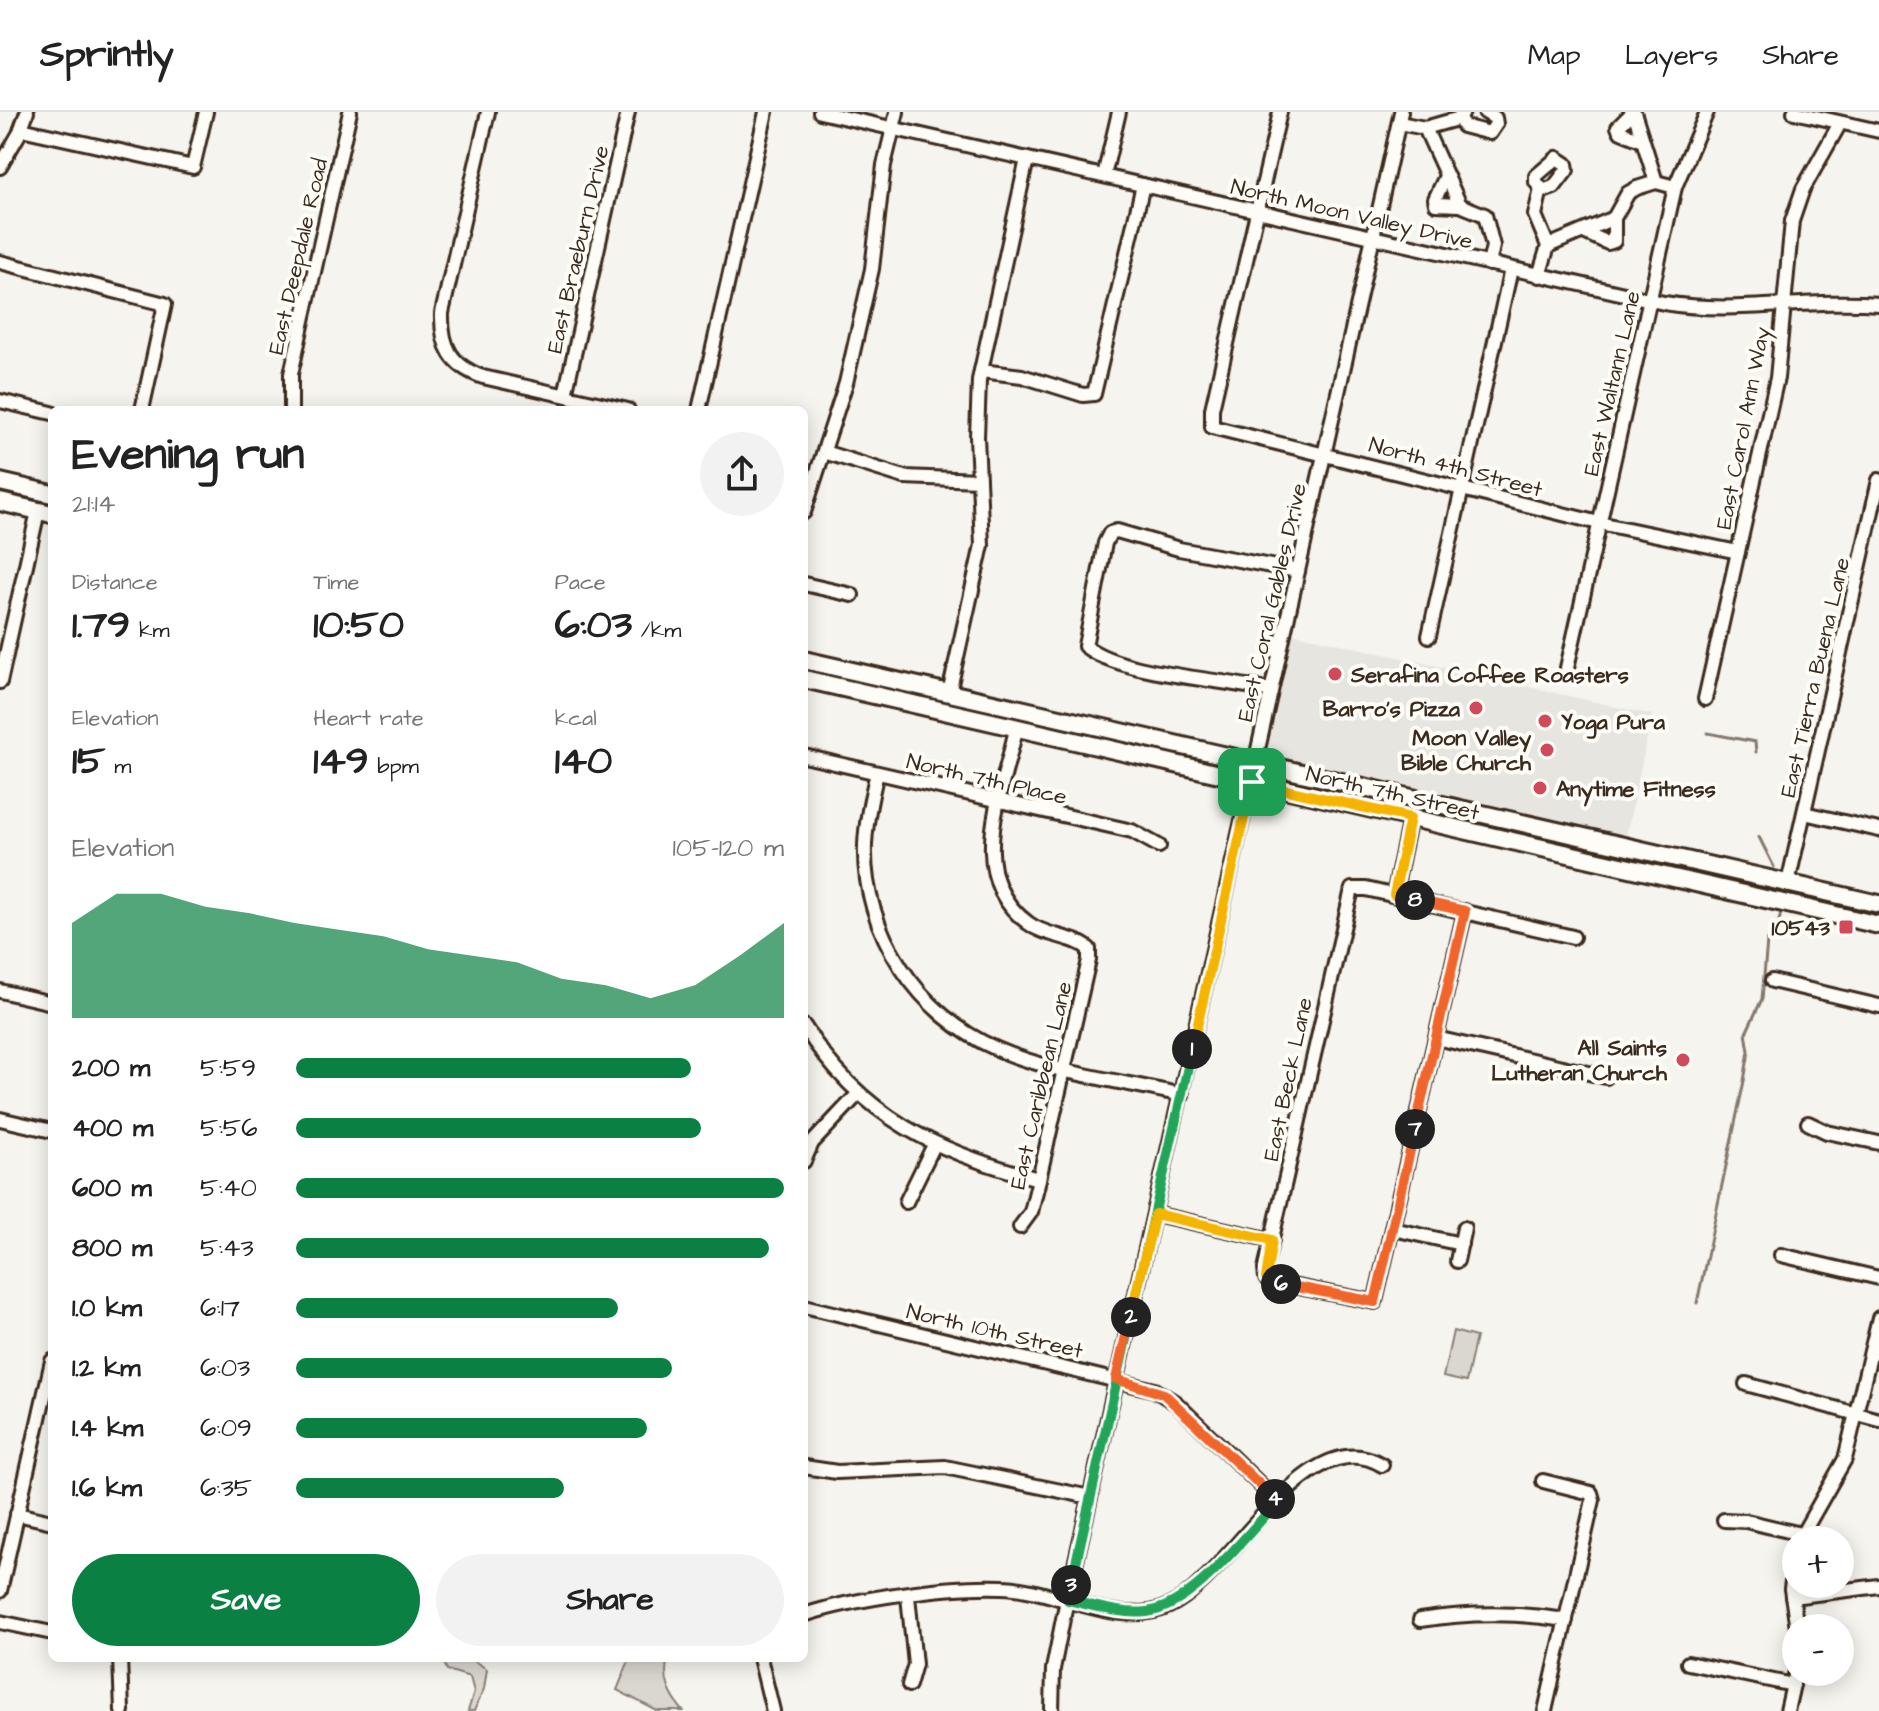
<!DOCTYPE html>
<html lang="en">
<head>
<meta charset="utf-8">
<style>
	:root { --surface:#fff; --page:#f2f2f2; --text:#222; --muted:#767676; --line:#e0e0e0; --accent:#0b8043 }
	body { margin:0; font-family:"Architects Daughter",sans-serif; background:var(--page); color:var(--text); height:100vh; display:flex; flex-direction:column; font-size:30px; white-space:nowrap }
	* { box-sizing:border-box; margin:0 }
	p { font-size:26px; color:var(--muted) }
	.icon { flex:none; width:44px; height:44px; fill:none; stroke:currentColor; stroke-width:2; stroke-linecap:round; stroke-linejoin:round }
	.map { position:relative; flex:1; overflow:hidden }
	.sheet { position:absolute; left:48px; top:294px; width:760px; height:1256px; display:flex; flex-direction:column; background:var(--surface); border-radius:12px; box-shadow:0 4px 20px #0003 }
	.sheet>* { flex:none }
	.fabs { position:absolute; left:1782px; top:1414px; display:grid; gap:16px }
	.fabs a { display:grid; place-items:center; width:72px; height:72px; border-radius:50%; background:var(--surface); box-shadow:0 4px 20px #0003; font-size:40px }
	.pin { position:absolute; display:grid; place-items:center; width:68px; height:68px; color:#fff; margin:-34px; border-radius:16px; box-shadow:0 4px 12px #0006 }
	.km { position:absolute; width:40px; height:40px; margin:-20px; border-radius:50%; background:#222; color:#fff; font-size:22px; line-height:40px; text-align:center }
	.round { display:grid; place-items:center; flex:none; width:84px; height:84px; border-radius:42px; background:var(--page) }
	.headline { display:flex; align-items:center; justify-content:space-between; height:136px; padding:0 24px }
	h1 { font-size:44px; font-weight:700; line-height:60px }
	.metrics { display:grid; grid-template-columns:repeat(3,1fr); gap:12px; height:136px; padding:8px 24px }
	.metrics div { display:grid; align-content:center }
	.metrics b { font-size:40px; font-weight:700 }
	.metrics small { font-size:22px; font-weight:400 }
	.metrics p { font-size:22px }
	.chart { height:224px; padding:16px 24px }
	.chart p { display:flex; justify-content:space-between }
	.chart svg { width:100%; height:144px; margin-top:8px; fill:var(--accent); opacity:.7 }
	.primary-button { display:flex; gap:16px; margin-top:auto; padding:16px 24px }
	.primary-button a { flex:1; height:92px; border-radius:48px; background:var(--accent); color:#fff; font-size:32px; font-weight:700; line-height:92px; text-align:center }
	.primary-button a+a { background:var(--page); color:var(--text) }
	ul { padding:0 24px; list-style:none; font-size:26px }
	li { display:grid; grid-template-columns:128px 96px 1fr; align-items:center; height:60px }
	li i { height:20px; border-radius:10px; background:var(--accent) }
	header { display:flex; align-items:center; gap:48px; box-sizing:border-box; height:112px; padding:0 40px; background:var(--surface); border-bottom:2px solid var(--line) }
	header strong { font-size:38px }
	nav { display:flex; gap:44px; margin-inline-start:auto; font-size:28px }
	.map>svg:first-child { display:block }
	.built { fill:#e7e5df }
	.green { fill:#dad6d0; stroke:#8a8077; stroke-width:2 }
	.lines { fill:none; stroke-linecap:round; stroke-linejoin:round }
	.stream { stroke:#84786e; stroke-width:3 }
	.minor-casing { stroke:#3b2a1e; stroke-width:18 }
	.major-casing { stroke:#3b2a1e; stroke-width:22 }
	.minor { stroke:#fdfcf7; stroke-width:12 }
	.major { stroke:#fdfcf7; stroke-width:16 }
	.split-1-casing { stroke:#fff; stroke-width:16 }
	.split-2-casing { stroke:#fff; stroke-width:16 }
	.split-3-casing { stroke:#fff; stroke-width:16 }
	.split-4-casing { stroke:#fff; stroke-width:16 }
	.split-5-casing { stroke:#fff; stroke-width:16 }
	.split-6-casing { stroke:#fff; stroke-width:16 }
	.split-7-casing { stroke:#fff; stroke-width:16 }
	.split-8-casing { stroke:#fff; stroke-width:16 }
	.split-9-casing { stroke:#fff; stroke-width:16 }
	.split-1 { stroke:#f5b400; stroke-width:10 }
	.split-2 { stroke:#22a559; stroke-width:10 }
	.split-3 { stroke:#22a559; stroke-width:10 }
	.split-4 { stroke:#22a559; stroke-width:10 }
	.split-5 { stroke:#f0652b; stroke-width:10 }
	.split-6 { stroke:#f5b400; stroke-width:10 }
	.split-7 { stroke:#f0652b; stroke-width:10 }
	.split-8 { stroke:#f0652b; stroke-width:10 }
	.split-9 { stroke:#f5b400; stroke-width:10 }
	.poi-dot { fill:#d1495b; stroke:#fdfcf7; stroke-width:3 }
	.labels { text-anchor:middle; stroke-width:8; stroke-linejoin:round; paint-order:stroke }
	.street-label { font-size:22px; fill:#3b2a1e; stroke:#fdfcf7 }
	.poi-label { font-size:22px; font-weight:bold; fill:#3b2a1e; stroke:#fdfcf7; text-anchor:end }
</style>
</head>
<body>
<header>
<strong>Sprintly</strong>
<nav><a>Map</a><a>Layers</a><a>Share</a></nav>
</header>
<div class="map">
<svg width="1879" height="1599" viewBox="0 0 1879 1599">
	<rect width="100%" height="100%" fill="#f5f4ee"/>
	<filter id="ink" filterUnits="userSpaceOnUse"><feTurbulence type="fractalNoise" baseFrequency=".0125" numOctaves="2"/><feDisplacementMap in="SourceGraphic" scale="16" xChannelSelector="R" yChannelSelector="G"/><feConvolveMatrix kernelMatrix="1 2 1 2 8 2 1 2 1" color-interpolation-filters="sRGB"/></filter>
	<g filter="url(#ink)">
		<polygon class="built" points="1292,521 1652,603 1625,729 1271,646 1268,634"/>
		<g class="green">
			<polygon points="1453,1219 1476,1225 1466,1270 1443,1265"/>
			<polygon points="442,1546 469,1546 487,1557 484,1577 474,1599 468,1599 474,1580 470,1565 447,1558"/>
			<path d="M 630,1546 L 668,1546 C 662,1567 670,1583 683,1599 L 657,1599 L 617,1578 Z"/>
		</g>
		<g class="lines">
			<g class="stream">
				<polyline points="1708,621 1755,630 1756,640"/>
				<polyline points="1759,725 1774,755"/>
				<polyline points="1697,1191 1744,969 1749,939 1746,921 1762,887 1767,829 1777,819 1781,800"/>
			</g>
			<defs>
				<g id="minor">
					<path d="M 488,0 L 442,201 C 441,234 451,254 483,265 L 628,298"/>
					<path d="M 820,0 L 1664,191 C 1736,203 1807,186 1879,192"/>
					<polyline points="1280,0 1212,297 1212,315 1599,411 1738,440"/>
					<polyline points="1463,0 1460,6 1463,14 1490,21 1496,12 1495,6 1485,0"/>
					<polyline points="1633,0 1618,15 1621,20 1643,29"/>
					<polyline points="1634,0 1656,70"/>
					<polyline points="1794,0 1879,19"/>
					<polyline points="1399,11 1425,16 1460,6"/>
					<polyline points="1425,16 1460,93 1485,103 1493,134 1489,152"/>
					<polyline points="21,17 193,55 206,0"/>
					<polygon points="1557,46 1566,52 1567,58 1554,75 1543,79 1536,70 1536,64"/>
					<polyline points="0,55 19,22 27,0"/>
					<polyline points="1104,64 1119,0"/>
					<polyline points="1446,64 1435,87 1436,92 1460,93"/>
					<polyline points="1586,121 1608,131 1614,129 1614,106"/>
					<polyline points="1548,134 1614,106 1628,81 1637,76 1656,70 1675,75"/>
					<polyline points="0,150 165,192 142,298"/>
					<polyline points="1539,164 1548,134 1535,103 1541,77"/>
					<polyline points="981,259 1022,264 1083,283 1094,282 1143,73"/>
					<polyline points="565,283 628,0"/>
					<polyline points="0,289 52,301"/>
					<polyline points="291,298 291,262 350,0"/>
					<polyline points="699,298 766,0"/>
					<polyline points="824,340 904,365 979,368"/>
					<polyline points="804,400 846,271 872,157 884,53 897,0"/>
					<polyline points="804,472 852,483"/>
					<polyline points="1429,524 1511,157"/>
					<polyline points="1567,556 1675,75 1707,0"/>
					<polyline points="0,570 38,399"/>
					<path d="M 1271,579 C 1222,566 1123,564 1085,534 L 1105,431 L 1110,421 L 1117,419 L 1179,437 L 1298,459"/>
					<polyline points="949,581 982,433 977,325 979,268 1027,47"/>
					<polyline points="1705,587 1777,266 1792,109 1803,77 1839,13"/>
					<path d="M 1016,617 C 1003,680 963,763 1028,811 C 1046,825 1072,823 1089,837 L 1089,848 L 1039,1067 L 1031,1100 L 1020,1115"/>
					<polyline points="804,644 1132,719 1159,734"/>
					<path d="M 877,661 C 871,685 866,709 865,733 C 862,819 919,904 997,937 C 1052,961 1123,969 1182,983"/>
					<polyline points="1804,701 1879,718"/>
					<polyline points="1788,771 1879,368"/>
					<polyline points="1394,783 1410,706"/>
					<polyline points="1465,799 1375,1190 1272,1170 1266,1166 1265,1157 1352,777 1366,777 1573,825"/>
					<polyline points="1772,869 1879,894"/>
					<polyline points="0,879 52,891"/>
					<path d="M 804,914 C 860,1005 940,1042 1039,1067"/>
					<polyline points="1436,926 1606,965"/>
					<polyline points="0,1007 52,1019"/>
					<polyline points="1808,1011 1827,1020 1879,1031"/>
					<polyline points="804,1049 812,1031 859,981"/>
					<polyline points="906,1090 934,1033"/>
					<polyline points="1155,1102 1272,1128"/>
					<polyline points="1393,1117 1461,1132"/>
					<polyline points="1781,1143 1879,1166"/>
					<polyline points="1457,1149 1464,1116"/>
					<polyline points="804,1194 1155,1278 1176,1291 1278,1390"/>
					<polyline points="1746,1272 1879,1308"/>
					<polyline points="804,1355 837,1360 945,1355 1090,1385"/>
					<polyline points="1543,1369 1591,1381 1593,1388 1545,1599"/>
					<polyline points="17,1402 52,1410"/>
					<polyline points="1724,1408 1746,1409 1801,1422"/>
					<polyline points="1799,1428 1845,1347 1879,1206"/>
					<polyline points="1796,1438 1791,1477 1797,1516"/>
					<polyline points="0,1479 52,1249"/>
					<polyline points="908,1484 915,1552 909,1573"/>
					<polyline points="1792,1485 1879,1474"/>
					<path d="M 804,1503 C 855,1486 948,1473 1002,1475 C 1055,1476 1117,1518 1169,1494 C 1230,1467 1306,1306 1382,1353"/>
					<path d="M 1420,1508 C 1470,1500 1516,1500 1566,1508"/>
					<polyline points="0,1510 52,1521"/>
					<polyline points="120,1546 122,1599"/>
					<polyline points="760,1546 773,1599"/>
					<polyline points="1688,1551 1793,1573"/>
					<polyline points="1052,1599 1053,1557 1064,1502 1401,0"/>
					<polyline points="1787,1599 1796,1559"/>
				</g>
				<g id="major">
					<polyline points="0,370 52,382"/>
					<polyline points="0,390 52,402"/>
					<polyline points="804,548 1879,792"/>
					<polyline points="804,567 1879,813"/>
				</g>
			</defs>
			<use href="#minor" class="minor-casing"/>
			<use href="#major" class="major-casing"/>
			<use href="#minor" class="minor"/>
			<use href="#major" class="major"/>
		</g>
	</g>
	<g class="lines" filter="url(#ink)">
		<defs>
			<polyline id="split-1" points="1192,937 1252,670"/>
			<polyline id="split-2" points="1131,1205 1192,937"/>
			<polyline id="split-3" points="1071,1473 1131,1205"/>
			<path id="split-4" d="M 1071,1473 L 1068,1488 C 1093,1493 1120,1503 1147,1500 C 1194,1494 1245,1423 1278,1390 L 1275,1387"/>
			<polyline id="split-5" points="1132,1198 1116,1267 1164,1282 1275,1387"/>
			<polyline id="split-6" points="1132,1198 1155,1102 1272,1128 1266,1166 1281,1172"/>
			<polyline id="split-7" points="1281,1172 1375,1190 1415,1017"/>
			<polyline id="split-8" points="1415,1017 1465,799 1415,788"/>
			<polyline id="split-9" points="1252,670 1410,706 1394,783 1415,788"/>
		</defs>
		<use href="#split-1" class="split-1-casing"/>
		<use href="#split-2" class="split-2-casing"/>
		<use href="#split-3" class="split-3-casing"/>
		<use href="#split-4" class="split-4-casing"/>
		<use href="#split-5" class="split-5-casing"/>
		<use href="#split-6" class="split-6-casing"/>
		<use href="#split-7" class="split-7-casing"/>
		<use href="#split-8" class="split-8-casing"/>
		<use href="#split-9" class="split-9-casing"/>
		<use href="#split-1" class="split-1"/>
		<use href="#split-2" class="split-2"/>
		<use href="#split-3" class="split-3"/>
		<use href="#split-4" class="split-4"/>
		<use href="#split-5" class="split-5"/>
		<use href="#split-6" class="split-6"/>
		<use href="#split-7" class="split-7"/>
		<use href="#split-8" class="split-8"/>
		<use href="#split-9" class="split-9"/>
	</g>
	<g class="poi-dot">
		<circle cx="1335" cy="562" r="8"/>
		<circle cx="1476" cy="596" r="8"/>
		<circle cx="1545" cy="609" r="8"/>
		<circle cx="1547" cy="638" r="8"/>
		<circle cx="1540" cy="676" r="8"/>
		<rect x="1838" y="807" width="16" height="16" rx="4"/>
		<circle cx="1683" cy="948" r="8"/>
	</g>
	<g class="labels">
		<g class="street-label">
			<text transform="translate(1352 101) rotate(13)" y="8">North Moon Valley Drive</text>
			<text transform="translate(577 137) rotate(-77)" y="8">East Braeburn Drive</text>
			<text transform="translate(297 144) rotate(-77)" y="8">East Deepdale Road</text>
			<text transform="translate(1611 271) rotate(-77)" y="8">East Waltann Lane</text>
			<text transform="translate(1742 316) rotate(-79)" y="8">East Carol Ann Way</text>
			<text transform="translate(1456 354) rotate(15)" y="8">North 4th Street</text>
			<text transform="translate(1271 490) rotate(-77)" y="8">East Coral Gables Drive</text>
			<text transform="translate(1814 565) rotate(-77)" y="8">East Tierra Buena Lane</text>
			<text transform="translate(987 666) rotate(13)" y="8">North 7th Place</text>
			<text transform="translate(1393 680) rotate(13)" y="8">North 7th Street</text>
			<text transform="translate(1287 967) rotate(-78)" y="8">East Beck Lane</text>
			<text transform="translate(1040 973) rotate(-77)" y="8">East Caribbean Lane</text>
			<text transform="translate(995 1218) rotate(13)" y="8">North 10th Street</text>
		</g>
		<g class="poi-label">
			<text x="1351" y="570" text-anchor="start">Serafina Coffee Roasters</text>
			<text x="1460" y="604">Barro's Pizza</text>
			<text x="1561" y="617" text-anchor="start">Yoga Pura</text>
			<text x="1531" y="633">Moon Valley<tspan x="1531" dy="25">Bible Church</tspan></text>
			<text x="1556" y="684" text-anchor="start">Anytime Fitness</text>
			<text x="1830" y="823">10543</text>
			<text x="1667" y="943">All Saints<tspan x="1667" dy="25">Lutheran Church</tspan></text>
		</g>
	</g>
</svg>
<div class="fabs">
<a>+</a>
<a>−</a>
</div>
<div class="pin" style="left:1252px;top:670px;background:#1e9e55"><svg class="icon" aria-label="arrive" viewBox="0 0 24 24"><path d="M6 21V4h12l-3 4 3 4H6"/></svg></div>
<b class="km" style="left:1192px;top:937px">1</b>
<b class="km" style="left:1131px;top:1205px">2</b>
<b class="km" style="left:1071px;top:1473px">3</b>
<b class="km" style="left:1275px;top:1387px">4</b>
<b class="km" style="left:1281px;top:1172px">6</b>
<b class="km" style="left:1415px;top:1017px">7</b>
<b class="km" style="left:1415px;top:788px">8</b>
<section class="sheet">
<div class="headline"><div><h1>Evening run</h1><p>21:14</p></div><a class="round"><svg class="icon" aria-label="share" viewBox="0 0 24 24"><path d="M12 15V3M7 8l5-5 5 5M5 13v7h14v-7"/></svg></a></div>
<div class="metrics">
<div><p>Distance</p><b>1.79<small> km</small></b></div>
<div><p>Time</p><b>10:50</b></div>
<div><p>Pace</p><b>6:03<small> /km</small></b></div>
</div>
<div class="metrics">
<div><p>Elevation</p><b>15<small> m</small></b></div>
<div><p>Heart rate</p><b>149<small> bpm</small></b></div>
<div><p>kcal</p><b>140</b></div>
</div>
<div class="chart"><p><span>Elevation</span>105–120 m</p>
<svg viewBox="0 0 160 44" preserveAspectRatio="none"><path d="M0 44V15L10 6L20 6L30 10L40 12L50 15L60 17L70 19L80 23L90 25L100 27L110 32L120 34L130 38L140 34L150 25L160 15V44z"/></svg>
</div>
<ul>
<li><b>200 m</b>5:59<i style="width:81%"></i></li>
<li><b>400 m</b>5:56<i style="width:83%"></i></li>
<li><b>600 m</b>5:40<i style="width:100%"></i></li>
<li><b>800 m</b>5:43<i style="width:97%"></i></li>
<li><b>1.0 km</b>6:17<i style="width:66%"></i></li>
<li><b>1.2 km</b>6:03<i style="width:77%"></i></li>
<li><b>1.4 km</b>6:09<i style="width:72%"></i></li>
<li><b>1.6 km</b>6:35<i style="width:55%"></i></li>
</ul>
<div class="primary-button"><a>Save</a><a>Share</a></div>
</section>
</div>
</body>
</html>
